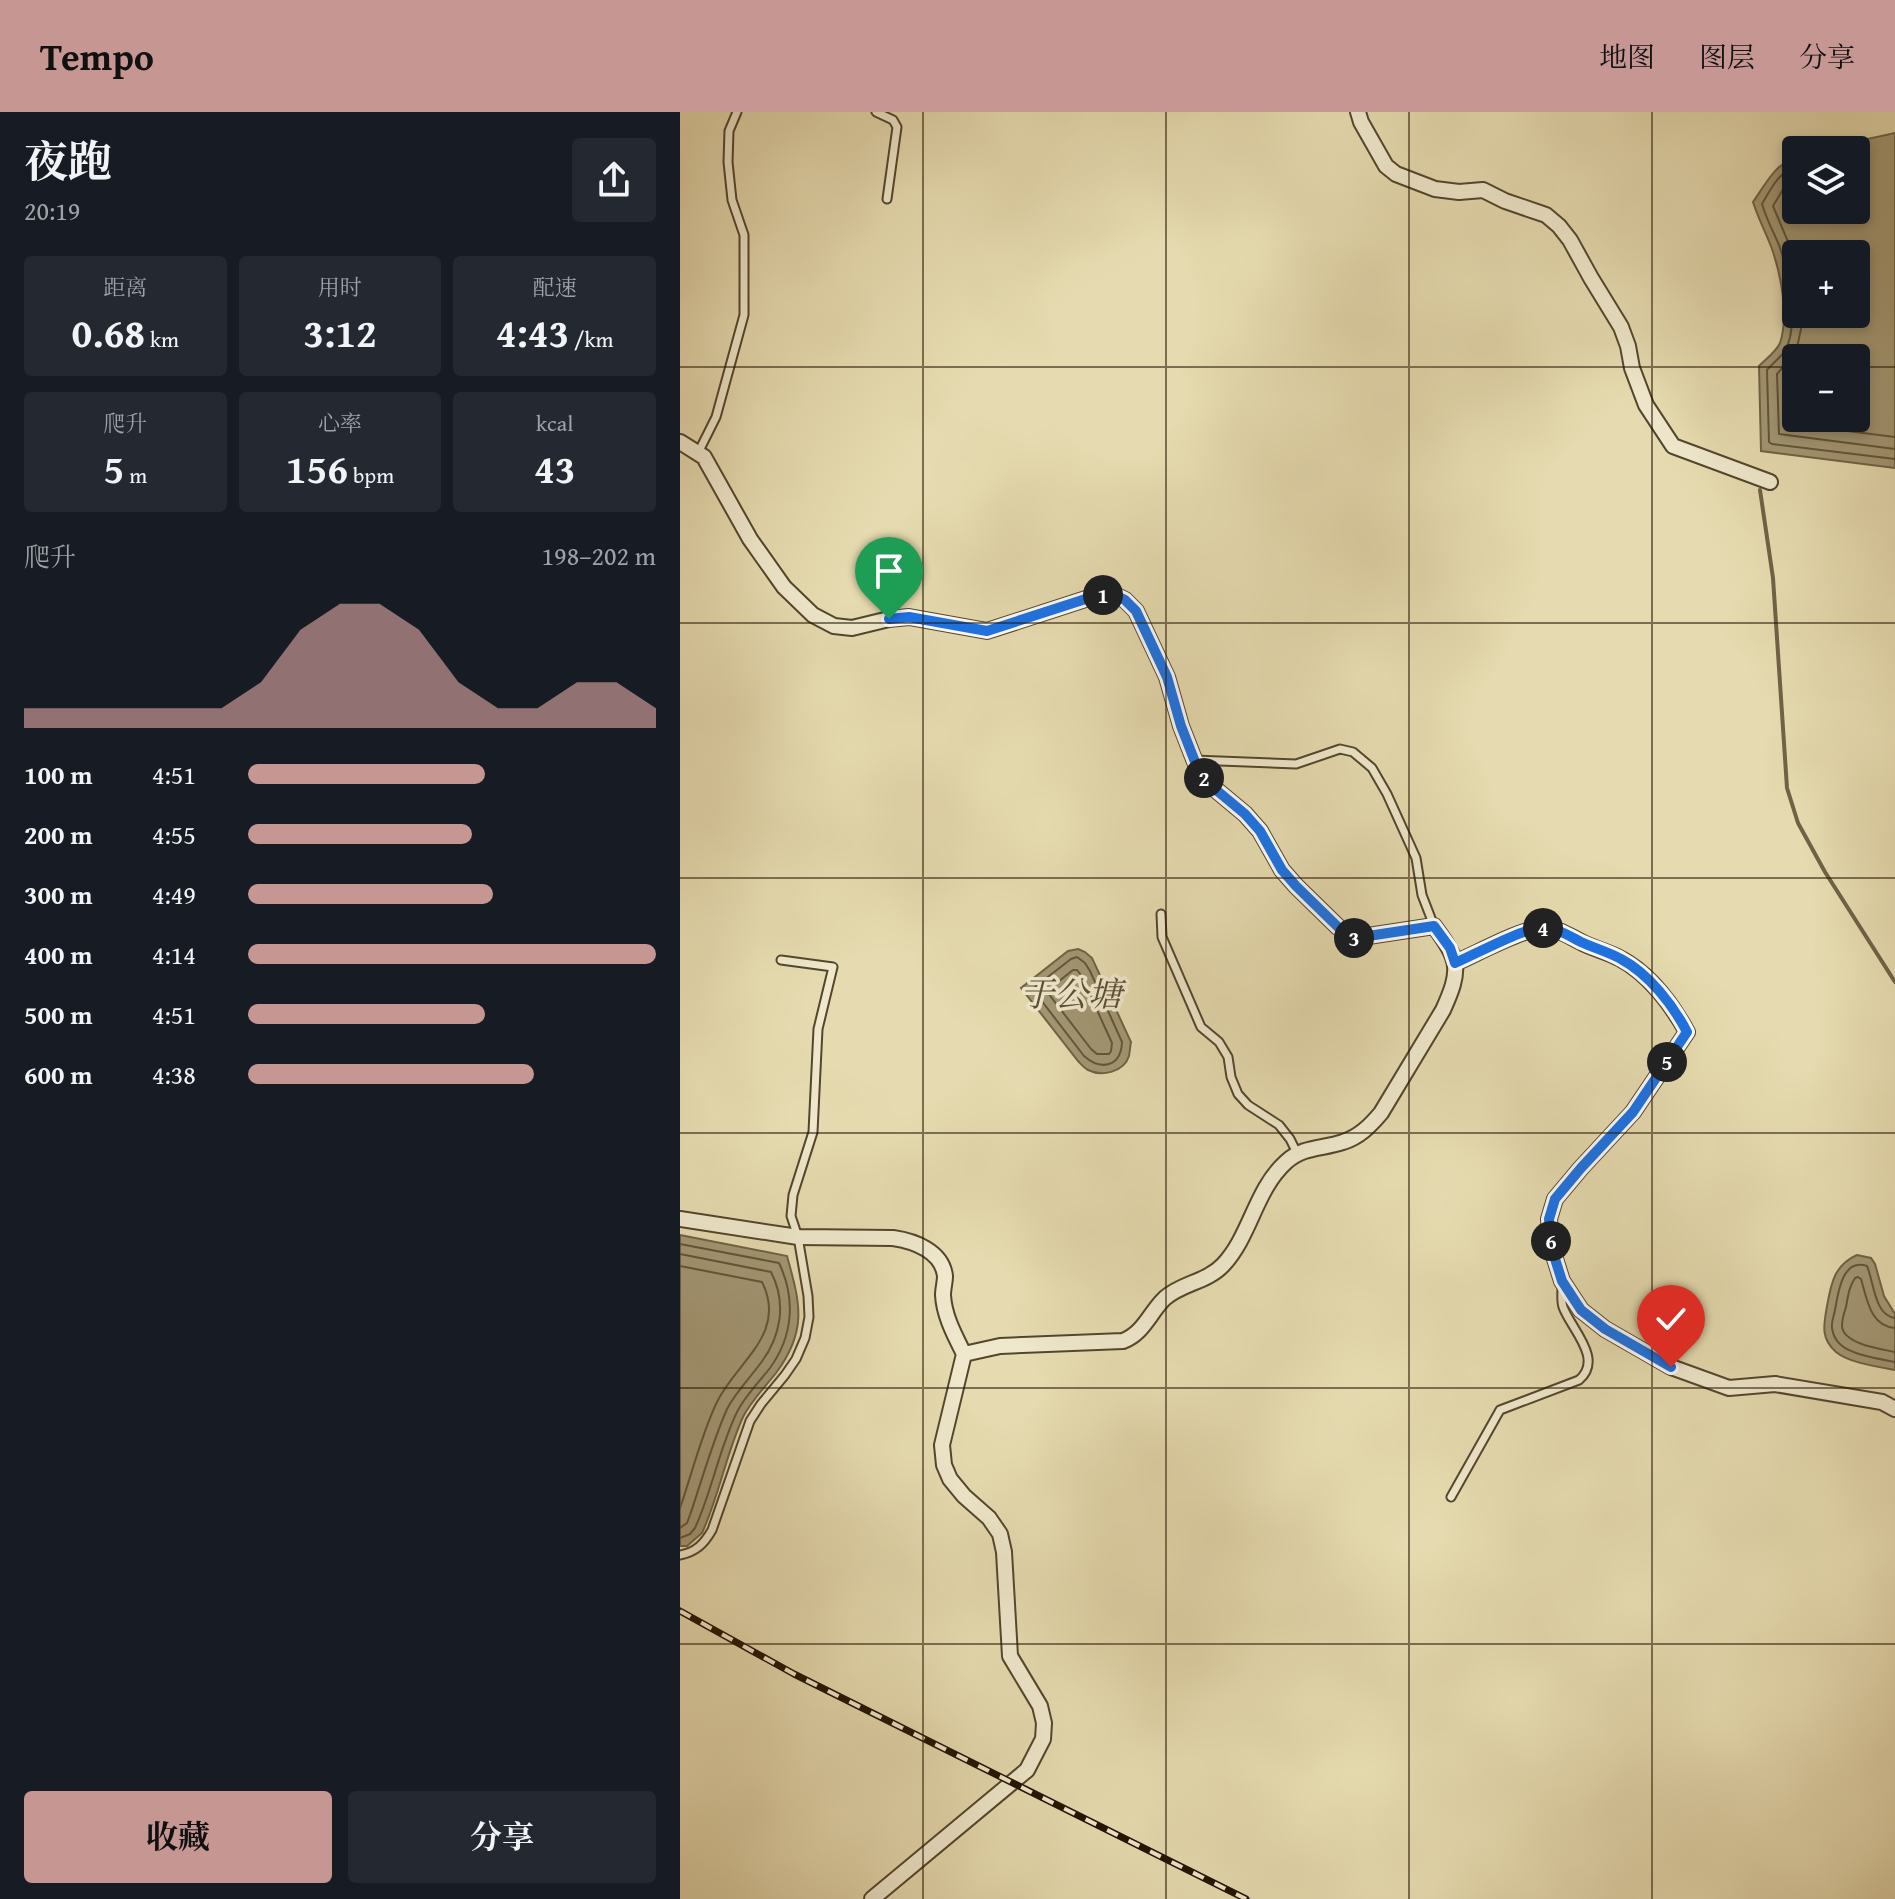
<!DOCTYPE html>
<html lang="zh">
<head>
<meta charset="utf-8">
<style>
	:root { --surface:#171b24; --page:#242831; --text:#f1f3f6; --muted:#9ea1a6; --accent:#c59692 }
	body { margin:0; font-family:"Gentium Book Plus","Noto Serif SC",serif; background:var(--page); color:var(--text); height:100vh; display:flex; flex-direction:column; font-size:30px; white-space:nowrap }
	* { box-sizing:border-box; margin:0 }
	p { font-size:26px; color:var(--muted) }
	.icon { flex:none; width:44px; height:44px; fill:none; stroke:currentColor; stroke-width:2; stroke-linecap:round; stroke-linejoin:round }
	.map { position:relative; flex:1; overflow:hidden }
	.panel { display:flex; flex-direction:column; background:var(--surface); width:680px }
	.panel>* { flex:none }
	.controls { position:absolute; left:1102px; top:24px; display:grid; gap:16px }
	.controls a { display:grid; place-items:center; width:88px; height:88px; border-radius:8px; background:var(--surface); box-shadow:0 4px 12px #0003; font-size:40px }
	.pin { position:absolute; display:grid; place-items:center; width:68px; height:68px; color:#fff; margin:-82px -34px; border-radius:50% 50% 50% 0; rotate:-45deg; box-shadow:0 0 8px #0007 }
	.pin .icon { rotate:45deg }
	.km { position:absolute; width:40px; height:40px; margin:-20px; border-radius:50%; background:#222; color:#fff; font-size:22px; line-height:40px; text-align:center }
	.round { display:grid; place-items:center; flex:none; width:84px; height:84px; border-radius:8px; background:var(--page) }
	.headline { display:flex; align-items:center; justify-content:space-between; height:136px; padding:0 24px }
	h1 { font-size:44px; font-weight:700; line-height:60px }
	.metrics { display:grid; grid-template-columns:repeat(3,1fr); gap:12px; height:136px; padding:8px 24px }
	.metrics div { display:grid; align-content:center; border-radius:8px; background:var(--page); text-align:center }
	.metrics b { font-size:40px; font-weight:700 }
	.metrics small { font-size:22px; font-weight:400 }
	.metrics p { font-size:22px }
	.chart { height:224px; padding:16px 24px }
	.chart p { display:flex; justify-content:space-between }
	.chart svg { width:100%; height:144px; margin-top:8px; fill:var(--accent); opacity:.7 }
	.button { display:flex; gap:16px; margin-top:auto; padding:16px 24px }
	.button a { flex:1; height:92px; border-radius:8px; background:var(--accent); color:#111; font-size:32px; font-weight:700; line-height:92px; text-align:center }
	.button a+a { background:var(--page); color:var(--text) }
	ul { padding:0 24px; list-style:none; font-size:26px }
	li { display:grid; grid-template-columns:128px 96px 1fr; align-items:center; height:60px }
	li i { height:20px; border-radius:10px; background:var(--accent) }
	header { display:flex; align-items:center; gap:48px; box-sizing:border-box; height:112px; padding:0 40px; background:var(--accent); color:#111 }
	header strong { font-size:38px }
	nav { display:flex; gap:44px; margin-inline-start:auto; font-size:28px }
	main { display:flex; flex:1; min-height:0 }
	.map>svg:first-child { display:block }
	.water { fill:#a39774; stroke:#6f6346; stroke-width:2; fill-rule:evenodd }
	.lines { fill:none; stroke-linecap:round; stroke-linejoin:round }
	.shore { stroke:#62563a; stroke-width:2 }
	.stream { stroke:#6f6346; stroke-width:4 }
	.service-casing { stroke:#53462d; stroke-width:11 }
	.minor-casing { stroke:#53462d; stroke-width:18 }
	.service { stroke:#efe8cc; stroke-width:7 }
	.minor { stroke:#efe8cc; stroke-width:14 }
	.rail-casing { stroke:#221401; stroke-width:7 }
	.rail { stroke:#efe8cc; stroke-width:4; stroke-dasharray:12; stroke-linecap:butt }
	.route-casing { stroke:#fff; stroke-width:16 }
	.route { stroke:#1a73e8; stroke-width:10 }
	.grid { fill:none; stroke:#221401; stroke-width:2; stroke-opacity:0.55 }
	.labels { text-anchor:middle; stroke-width:7; stroke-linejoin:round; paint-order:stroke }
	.water-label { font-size:34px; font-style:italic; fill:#5c4f35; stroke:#efe8cc }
</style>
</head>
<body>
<header>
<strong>Tempo</strong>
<nav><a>地图</a><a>图层</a><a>分享</a></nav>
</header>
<main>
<section class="panel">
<div class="headline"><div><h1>夜跑</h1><p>20:19</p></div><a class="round"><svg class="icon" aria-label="share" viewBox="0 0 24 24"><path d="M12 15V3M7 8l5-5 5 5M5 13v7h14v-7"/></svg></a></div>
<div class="metrics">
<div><p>距离</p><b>0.68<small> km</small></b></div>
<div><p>用时</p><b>3:12</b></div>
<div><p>配速</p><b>4:43<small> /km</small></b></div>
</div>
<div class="metrics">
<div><p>爬升</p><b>5<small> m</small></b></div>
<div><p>心率</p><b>156<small> bpm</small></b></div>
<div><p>kcal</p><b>43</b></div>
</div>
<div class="chart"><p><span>爬升</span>198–202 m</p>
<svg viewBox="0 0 160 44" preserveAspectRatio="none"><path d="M0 44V38L10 38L20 38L30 38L40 38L50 38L60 30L70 14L80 6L90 6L100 14L110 30L120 38L130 38L140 30L150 30L160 38V44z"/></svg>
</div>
<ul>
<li><b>100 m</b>4:51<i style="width:58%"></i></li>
<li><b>200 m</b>4:55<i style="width:55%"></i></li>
<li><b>300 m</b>4:49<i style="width:60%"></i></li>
<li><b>400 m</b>4:14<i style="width:100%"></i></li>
<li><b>500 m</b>4:51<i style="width:58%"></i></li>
<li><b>600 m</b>4:38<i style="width:70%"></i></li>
</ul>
<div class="button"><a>收藏</a><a>分享</a></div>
</section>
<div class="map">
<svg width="1215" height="1787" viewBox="0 0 1215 1787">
	<rect width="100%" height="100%" fill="#e6dbb0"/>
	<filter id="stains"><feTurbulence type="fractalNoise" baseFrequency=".0025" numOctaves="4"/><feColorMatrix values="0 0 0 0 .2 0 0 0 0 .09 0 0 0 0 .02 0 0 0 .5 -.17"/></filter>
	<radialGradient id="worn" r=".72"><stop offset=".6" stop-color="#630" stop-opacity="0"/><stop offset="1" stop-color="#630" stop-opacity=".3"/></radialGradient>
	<g class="water">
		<path d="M 1215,21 L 1215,356 L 1081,339 L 1079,254 C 1086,247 1096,240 1100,231 C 1109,204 1101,163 1092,137 C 1086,121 1078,106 1073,90 C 1087,70 1093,55 1116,44 L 1116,98 L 1176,98 L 1176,38 L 1137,38 ZM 1116,142 L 1176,142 L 1176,202 L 1116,202 ZM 1116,246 L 1176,246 L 1176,306 L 1116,306 Z"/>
		<path d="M 398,837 L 405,840 L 412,846 L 451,930 C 450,934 450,939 449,944 C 444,960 422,965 408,958 C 404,956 401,952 398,949 L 341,876 L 388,839 Z"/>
		<path d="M 0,1123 L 107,1144 C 120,1191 128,1218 96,1261 C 85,1275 71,1289 63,1305 C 46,1342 39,1384 22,1421 L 7,1434 L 0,1434 Z"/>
		<path d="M 1177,1143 L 1191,1146 L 1195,1152 L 1204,1184 L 1215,1202 L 1215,1258 C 1199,1255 1169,1251 1156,1240 C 1140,1226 1144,1212 1147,1194 C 1151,1172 1154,1153 1177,1143 Z"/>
	</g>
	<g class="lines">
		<g class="shore">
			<path d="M 1116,53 C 1099,61 1091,76 1082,92 C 1086,106 1093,119 1099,133 C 1108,158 1120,217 1104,240 C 1100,246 1092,252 1087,258 L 1089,330 L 1092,332 L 1215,347"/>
			<polyline points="1116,64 1105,74 1093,94 1109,132 1116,160"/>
			<polyline points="1122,202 1121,217 1116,240 1097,262 1099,322 1215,337"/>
			<polyline points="1116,259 1109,267 1110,309 1112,312 1215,325"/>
			<path d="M 397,845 L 405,851 L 410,859 L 442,930 C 441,955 421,959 404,944 L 354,879 L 355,875 L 391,847 Z"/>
			<polygon points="393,858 397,858 401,863 432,931 431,939 429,942 417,942 411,937 368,881 369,877"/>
			<path d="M 0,1132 L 99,1151 C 116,1187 113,1224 90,1256 C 79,1270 65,1284 57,1300 C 39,1337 32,1379 15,1416 L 10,1422 L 0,1426"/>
			<path d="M 0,1142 L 91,1160 C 107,1191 101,1225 80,1252 C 69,1267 55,1281 47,1297 C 32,1331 22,1368 10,1403 L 7,1411 L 0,1416"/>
			<path d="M 0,1154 L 82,1170 C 108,1222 56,1250 37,1290 C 21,1323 12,1362 0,1396"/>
			<path d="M 1215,1206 C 1194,1203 1194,1170 1187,1154 C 1162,1146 1158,1181 1155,1198 C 1154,1204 1151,1210 1152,1216 C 1153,1223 1156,1229 1161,1233 C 1172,1243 1200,1247 1215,1250"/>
			<path d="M 1215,1216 C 1190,1214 1187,1187 1181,1167 L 1178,1165 L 1175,1166 C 1169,1175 1168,1184 1166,1195 C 1164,1201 1162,1208 1162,1214 C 1163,1232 1201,1237 1215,1240"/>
		</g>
		<polyline class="stream" points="1080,378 1093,466 1107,676 1118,711 1145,760 1215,870"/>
		<defs>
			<g id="service">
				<polyline points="196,0 213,8 217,15 207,87"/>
				<polyline points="18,341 36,305 64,203 64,123 52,88 48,50 49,19 57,0"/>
				<polyline points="514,648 616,652 660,637 673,640 692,656 707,682 736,746 742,783 754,814"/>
				<polyline points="481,802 482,825 521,915 539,930 548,945 551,965 558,982 568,993 599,1013 610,1027 617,1041"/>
				<path d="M 771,1385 L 820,1298 L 899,1268 C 924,1247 891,1217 883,1195 C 881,1189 882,1182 882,1176"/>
				<path d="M 0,1443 C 16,1440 24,1432 32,1418 L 70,1309 L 81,1292 L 105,1263 L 116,1247 L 125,1226 L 129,1205 L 128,1184 L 118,1125 L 111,1104 L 113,1083 L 133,1020 L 138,917 L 153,855 L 101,848"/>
			</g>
			<g id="minor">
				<polyline points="678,0 681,10 706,54 716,62 755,77 779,80 803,78 825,89 866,103 879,114 890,128 911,166 941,215 948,234 952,256 966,293 993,334 1090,370"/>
				<path d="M 0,330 L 24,345 L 70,427 L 104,475 L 133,503 L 154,514 L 172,516 L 209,507 L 229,505 L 307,519 L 418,483 L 433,482 L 445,488 L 456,499 L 487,565 L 501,614 L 519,660 L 529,672 L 565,702 L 580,719 L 602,758 L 616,774 L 658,815 L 675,826 L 754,814 C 780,849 781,858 763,898 L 701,1001 C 690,1014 679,1025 663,1030 C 643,1037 623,1034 606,1050 C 575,1078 571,1123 543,1153 C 527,1170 502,1171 485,1186 C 470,1200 464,1221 443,1229 L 320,1234 L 284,1242"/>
				<path d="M 775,851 C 796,842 841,817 861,816 C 876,815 889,824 901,830 C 914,837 929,840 941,847 C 969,862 992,893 1007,920 L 953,1000 L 901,1056 L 875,1087 L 869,1107 L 871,1134 L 882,1169 L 901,1198 L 925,1217 L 991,1255 L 1049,1276 L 1095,1272 L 1202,1290 L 1215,1297"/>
				<path d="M 0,1107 L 118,1125 L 213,1126 C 234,1129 262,1139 265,1164 C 265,1170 263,1177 263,1183 C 264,1204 275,1224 284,1242 L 262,1333 L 264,1353 L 270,1367 L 284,1384 L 309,1406 L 320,1422 L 324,1440 L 330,1544 L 360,1594 L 364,1611 L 363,1627 L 347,1658 L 192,1787"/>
			</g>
		</defs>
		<use href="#service" class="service-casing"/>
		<use href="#minor" class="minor-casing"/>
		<use href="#service" class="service"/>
		<use href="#minor" class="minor"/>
		<defs>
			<polyline id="rail" points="0,1499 114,1562 566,1787"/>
		</defs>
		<use href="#rail" class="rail-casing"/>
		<use href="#rail" class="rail"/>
	</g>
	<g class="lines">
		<defs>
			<path id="route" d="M 209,507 L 229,505 L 307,519 L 418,483 L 433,482 L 445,488 L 456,499 L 487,565 L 501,614 L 519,660 L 529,672 L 565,702 L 580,719 L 602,758 L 616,774 L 658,815 L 675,826 L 754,814 L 770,836 L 775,851 C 796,842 841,817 861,816 C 876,815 889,824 901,830 C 914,836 929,840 941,847 C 969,862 993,893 1007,920 L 953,1000 L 901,1056 L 875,1087 L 869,1107 L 871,1134 L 882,1169 L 901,1198 L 925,1217 L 991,1255"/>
		</defs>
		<use href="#route" class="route-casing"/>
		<use href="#route" class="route"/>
	</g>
	<path class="grid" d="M 243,0 L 243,1787M 486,0 L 486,1787M 729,0 L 729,1787M 972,0 L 972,1787M 0,255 L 1116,255M 1176,255 L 1215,255M 0,511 L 1215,511M 0,766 L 1215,766M 0,1021 L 1215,1021M 0,1276 L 1215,1276M 0,1532 L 1215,1532"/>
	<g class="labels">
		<g class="water-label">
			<text x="391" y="894">于公塘</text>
		</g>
	</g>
	<rect width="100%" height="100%" filter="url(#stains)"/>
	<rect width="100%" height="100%" fill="url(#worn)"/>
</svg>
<div class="controls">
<a><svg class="icon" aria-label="layers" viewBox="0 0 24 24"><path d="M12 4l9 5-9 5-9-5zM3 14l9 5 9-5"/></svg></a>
<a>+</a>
<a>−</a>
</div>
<div class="pin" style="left:209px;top:507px;background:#1e9e55"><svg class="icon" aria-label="arrive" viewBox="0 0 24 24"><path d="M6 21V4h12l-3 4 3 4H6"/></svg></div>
<div class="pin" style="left:991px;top:1255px;background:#d93025"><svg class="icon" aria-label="check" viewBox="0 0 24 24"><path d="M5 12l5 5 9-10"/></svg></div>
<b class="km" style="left:423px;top:483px">1</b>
<b class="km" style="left:524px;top:666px">2</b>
<b class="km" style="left:674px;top:826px">3</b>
<b class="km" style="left:863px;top:816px">4</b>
<b class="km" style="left:987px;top:950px">5</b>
<b class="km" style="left:871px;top:1129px">6</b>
</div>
</main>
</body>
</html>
